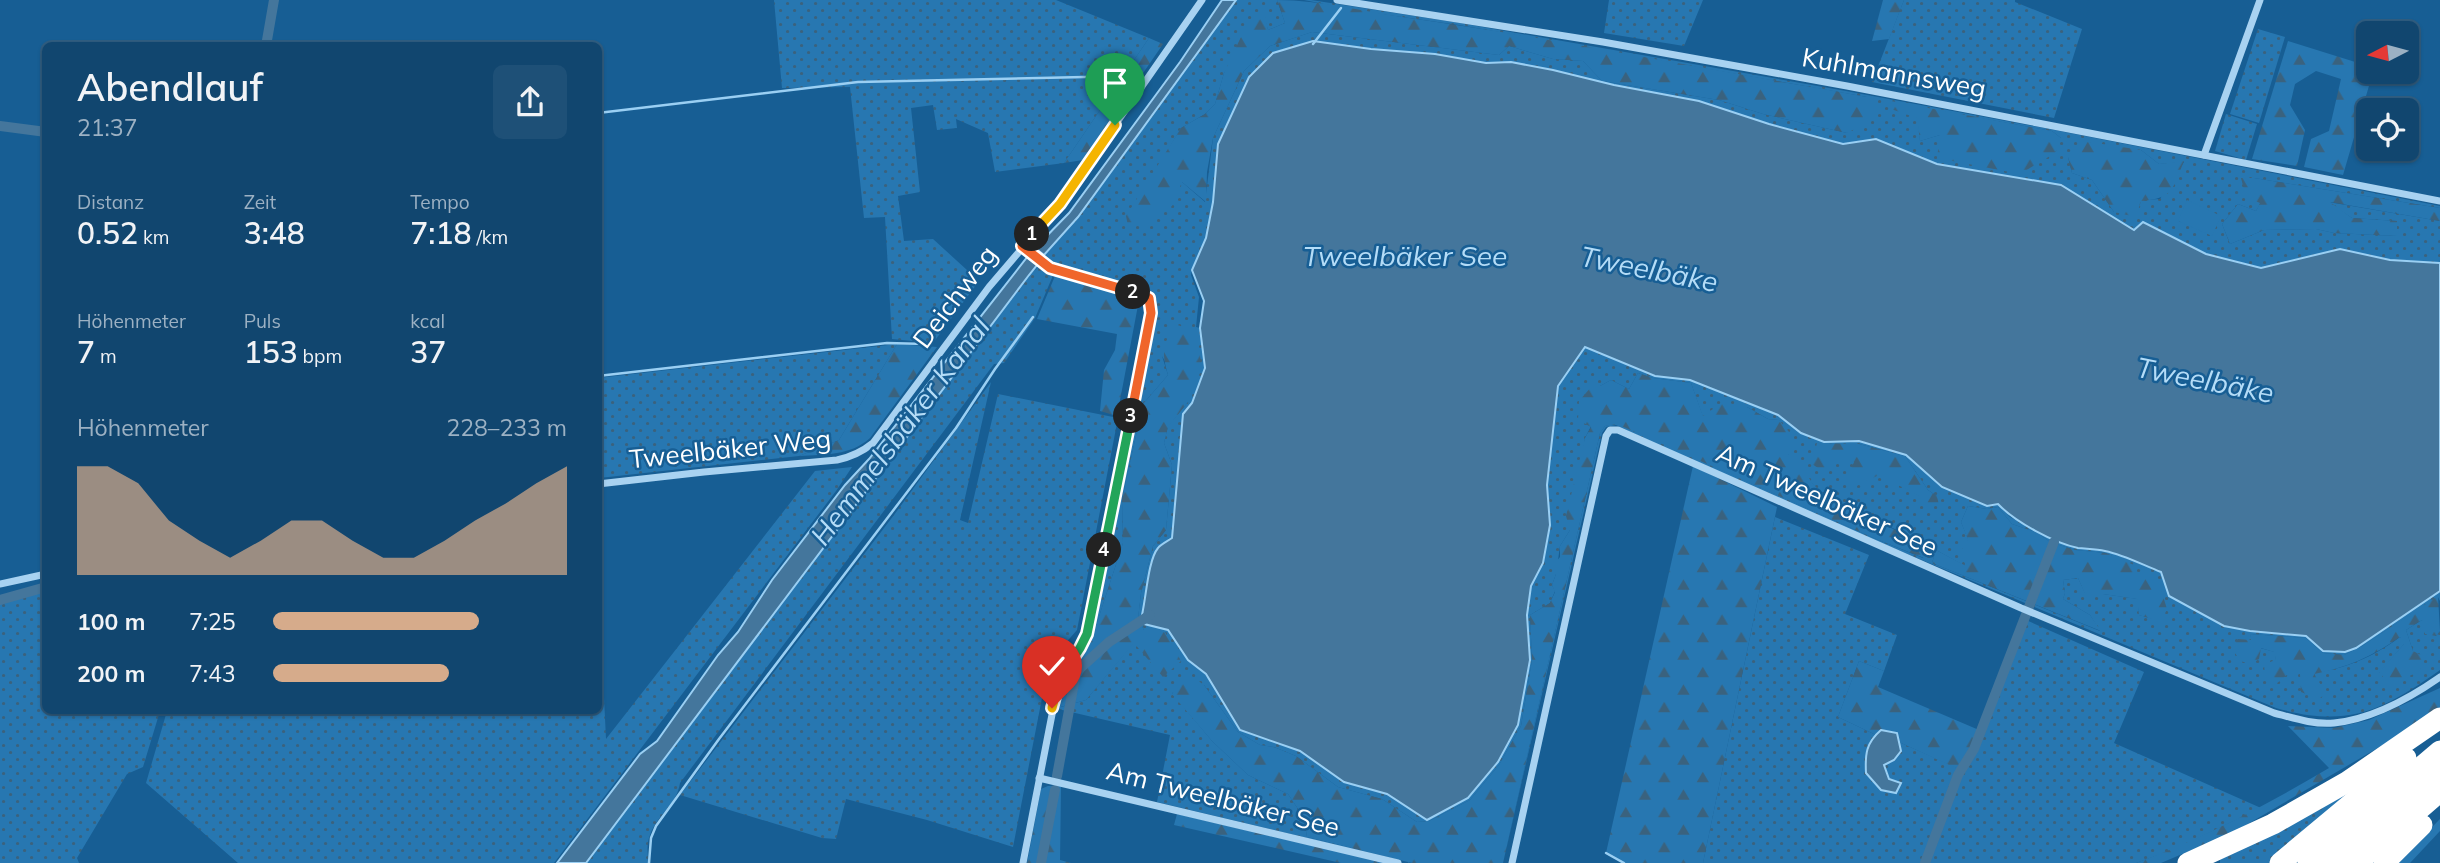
<!DOCTYPE html>
<html lang="de">
<head>
<meta charset="utf-8">
<style>
	:root { --surface:#11466f; --page:#1e5077; --text:#f1f3f6; --muted:#9cb1c3; --line:#305e82; --accent:#d6ab8b }
	body { margin:0; font-family:Mulish,sans-serif; background:var(--page); color:var(--text); height:100vh; display:flex; flex-direction:column; font-size:26px; white-space:nowrap }
	* { box-sizing:border-box; margin:0 }
	p { font-size:23px; color:var(--muted) }
	.icon { flex:none; width:38px; height:38px; fill:none; stroke:currentColor; stroke-width:2; stroke-linecap:round; stroke-linejoin:round }
	.map { position:relative; flex:1; overflow:hidden }
	.drawer { position:absolute; left:42px; top:42px; width:560px; height:672px; display:flex; flex-direction:column; background:var(--surface); border-radius:10px; box-shadow:0 2px 5px #0004,0 0 0 2px var(--line) }
	.drawer>* { flex:none }
	.needle { width:46px; rotate:264deg }
	.fabs { position:absolute; left:2356px; top:21px; display:grid; gap:14px }
	.fabs a { display:grid; place-items:center; width:63px; height:63px; border-radius:10px; background:var(--surface); box-shadow:0 2px 5px #0004,0 0 0 2px var(--line); font-size:35px }
	.pin { position:absolute; display:grid; place-items:center; width:60px; height:60px; color:#fff; margin:-72px -30px; border-radius:50% 50% 50% 0; rotate:-45deg; box-shadow:0 0 7px #0007 }
	.pin .icon { rotate:45deg }
	.km { position:absolute; width:35px; height:35px; margin:-18px; border-radius:50%; background:#222; color:#fff; font-size:19px; line-height:35px; text-align:center }
	.round { display:grid; place-items:center; flex:none; width:74px; height:74px; border-radius:10px; background:var(--page) }
	.overview { display:flex; align-items:center; justify-content:space-between; height:119px; padding:0 35px }
	h1 { font-size:38px; font-weight:600; line-height:52px }
	.stats { display:grid; grid-template-columns:repeat(3,1fr); gap:10px; height:119px; padding:7px 35px }
	.stats div { display:grid; align-content:center }
	.stats b { font-size:30px; font-weight:600 }
	.stats small { font-size:19px; font-weight:400 }
	.stats p { font-size:19px }
	.chart { height:196px; padding:14px 35px }
	.chart p { display:flex; justify-content:space-between }
	.chart svg { width:100%; height:126px; margin-top:7px; fill:var(--accent); opacity:.7 }
	ul { padding:0 35px; list-style:none; font-size:23px }
	li { display:grid; grid-template-columns:112px 84px 1fr; align-items:center; height:52px }
	li i { height:18px; border-radius:9px; background:var(--accent) }
	.map>svg:first-child { display:block }
	.grass { fill:url(#grass-dots); fill-rule:evenodd }
	.forest { fill:url(#forest-firs) }
	.pitch { fill:#2777b1 }
	.water { fill:#44769c; stroke:#9acff3; stroke-width:2 }
	.lines { fill:none; stroke-linecap:round; stroke-linejoin:round }
	.stream { stroke:#9acff3; stroke-width:2.5 }
	.canal { stroke:#44769c; stroke-width:10 }
	.street { stroke:#a8d2f1; stroke-width:7 }
	.highway { stroke:#fff; stroke-width:21 }
	.split-1-casing { stroke:#fff; stroke-width:14 }
	.split-2-casing { stroke:#fff; stroke-width:14 }
	.split-3-casing { stroke:#fff; stroke-width:14 }
	.split-4-casing { stroke:#fff; stroke-width:14 }
	.split-5-casing { stroke:#fff; stroke-width:14 }
	.split-6-casing { stroke:#fff; stroke-width:14 }
	.split-1 { stroke:#f5b400; stroke-width:9 }
	.split-2 { stroke:#f0652b; stroke-width:9 }
	.split-3 { stroke:#f0652b; stroke-width:9 }
	.split-4 { stroke:#22a559; stroke-width:9 }
	.split-5 { stroke:#22a559; stroke-width:9 }
	.split-6 { stroke:#f5b400; stroke-width:9 }
	.labels { text-anchor:middle; stroke-width:5; stroke-linejoin:round; paint-order:stroke }
	.street-label { font-size:26px; fill:#fff; stroke:#175e94 }
	.water-label { font-size:28px; font-style:italic; fill:#b4dcf7; stroke:#175e94 }
</style>
</head>
<body>
<div class="map">
<svg width="2440" height="863" viewBox="0 0 2440 863">
	<defs>
		<pattern id="grass-dots" width="8" height="8" patternUnits="userSpaceOnUse" patternTransform="scale(1.75)"><rect width="8" height="8" fill="#2777b1"/><path d="M2 2h.1M6 6h.1" fill="none" stroke="#3a627e" stroke-width="1.8" stroke-linecap="round"/></pattern>
		<pattern id="forest-firs" width="22" height="20" patternUnits="userSpaceOnUse" patternTransform="scale(1.75)"><rect width="22" height="20" fill="#2777b1"/><path d="M5 1l3.5 6h-7zM16 11l3.5 6h-7z" fill="#3a627e"/></pattern>
	</defs>
	<rect width="100%" height="100%" fill="#175e94"/>
	<g class="grass">
		<polygon points="774,0 1056,0 1149,38 1064,163 995,172 988,133 956,119 957,128 937,130 933,105 911,108 920,192 898,196 904,241 933,239 979,281 933,343 892,339 885,217 864,218 850,87 782,88"/>
		<path d="M 1236,0 L 1277,0 L 1285,23 L 1268,30 L 1264,15 L 1224,73 L 1215,104 L 1205,114 L 1181,128 L 1156,170 L 1182,182 L 1205,202 L 1213,138 L 1244,71 L 1270,46 L 1312,32 L 1499,55 L 1509,46 L 1553,59 L 1583,61 L 1602,81 L 1719,100 L 1763,114 L 1847,133 L 1867,97 L 1459,25 L 1359,11 L 1304,0 L 1311,0 L 1460,23 L 1846,91 L 2044,128 L 2440,206 L 2440,208 L 2254,178 L 2261,202 L 2256,211 L 2238,204 L 2222,224 L 2230,244 L 2264,230 L 2316,229 L 2334,233 L 2397,236 L 2397,221 L 2352,218 L 2328,202 L 2440,221 L 2440,263 L 2390,260 L 2340,249 L 2261,268 L 2206,254 L 2143,222 L 2134,230 L 1984,173 L 1937,164 L 1876,139 L 1843,144 L 1769,124 L 1699,101 L 1614,85 L 1553,70 L 1511,62 L 1486,63 L 1435,54 L 1371,49 L 1313,41 L 1213,202 L 1206,238 L 1192,270 L 1191,275 L 1199,297 L 1196,327 L 1200,328 L 1205,368 L 1192,403 L 1183,414 L 1172,538 L 1145,591 L 1145,607 L 1140,622 L 1168,630 L 1188,660 L 1206,674 L 1241,730 L 1300,751 L 1344,782 L 1387,794 L 1427,819 L 1530,660 L 1527,615 L 1531,586 L 1543,563 L 1550,525 L 1547,485 L 1558,386 L 1585,347 L 1655,376 L 1690,380 L 1778,415 L 1801,433 L 1823,442 L 1859,441 L 1906,455 L 1942,487 L 1998,504 L 2010,517 L 2036,530 L 2054,542 L 2078,548 L 2106,551 L 2161,572 L 2224,626 L 2250,631 L 2306,636 L 2323,651 L 2345,652 L 2356,648 L 2440,591 L 2440,601 L 2438,597 L 2362,646 L 2344,655 L 2323,653 L 2306,638 L 2250,634 L 2252,641 L 2260,648 L 2275,652 L 2276,660 L 2288,674 C 2330,675 2367,662 2400,637 L 2405,643 L 2379,673 L 2413,651 L 2406,630 L 2422,620 L 2436,636 L 2440,631 L 2440,670 C 2381,712 2347,728 2276,708 L 1874,540 L 1692,461 L 1616,425 L 1606,427 L 1602,433 L 1503,863 L 1600,433 L 1605,426 L 1617,423 L 1876,539 L 1923,558 L 1931,546 L 1835,501 L 1817,489 L 1788,454 L 1779,420 L 1768,419 L 1747,407 L 1703,417 L 1691,383 L 1653,378 L 1638,373 L 1629,389 L 1611,380 L 1600,386 L 1591,426 L 1585,438 L 1570,530 L 1560,546 L 1556,574 L 1552,585 L 1555,591 L 1550,603 L 1530,615 L 1532,660 L 1521,726 L 1499,765 L 1470,800 L 1429,821 L 1417,822 L 1382,799 L 1338,787 L 1296,756 L 1274,747 L 1260,745 L 1238,732 L 1204,685 L 1172,693 L 1212,741 L 1248,775 L 1288,794 L 1304,818 L 1307,837 L 1412,863 L 1157,802 L 1170,735 L 1058,709 L 1065,676 L 1089,636 L 1099,604 L 1157,300 L 1149,291 L 1059,267 L 1044,255 L 1078,217 ZM 1891,102 L 2052,131 L 2061,138 L 1940,135 L 1920,141 L 1918,118 ZM 2141,150 L 2159,164 L 2184,162 L 2160,199 L 2141,200 L 2114,212 L 2092,180 L 2072,173 L 2068,157 ZM 1162,356 L 1188,402 L 1168,426 L 1164,443 L 1172,465 L 1166,530 L 1153,546 L 1141,593 L 1138,619 L 1144,630 L 1086,700 L 1061,707 L 1067,677 L 1092,638 L 1123,543 L 1122,499 L 1143,404 L 1168,375 ZM 1859,444 L 1905,456 L 1928,490 L 1937,496 L 1920,496 L 1855,461 L 1834,462 L 1835,445 ZM 1968,506 L 1987,509 L 1998,507 L 2012,524 L 2038,533 L 2050,542 L 2075,550 L 2106,553 L 2138,576 L 2161,621 L 2139,615 L 2138,599 L 2103,594 L 2085,593 L 2078,578 L 2063,580 L 2065,593 L 2063,599 L 2090,615 L 2100,631 L 1932,563 L 1936,550 L 1967,567 L 1968,539 L 1961,522 Z"/>
		<polygon points="1609,0 1703,0 1684,46 1604,33"/>
		<polygon points="1904,0 2015,0 2015,2 2082,29 2054,118 1872,82"/>
		<polygon points="2258,29 2285,37 2259,123 2230,114"/>
		<polygon points="2226,114 2257,124 2246,160 2215,151"/>
		<path d="M 1038,267 L 1054,273 L 1035,318 L 1004,363 L 994,364 L 680,783 C 677,804 657,815 650,835 C 646,844 648,854 648,863 L 586,863 L 1029,275 Z"/>
		<polygon points="897,344 839,440 799,456 599,478 598,378"/>
		<polygon points="991,382 960,520 968,523 998,394 1118,418 1077,630 1049,662 1013,847 927,820 846,799 836,839 822,838 680,795 894,515"/>
		<polygon points="852,467 836,491 554,863 238,863 146,783 167,711 598,710 599,595 606,739 815,471"/>
		<polygon points="1775,517 1869,555 1845,614 1897,635 1884,671 1859,661 1838,717 1876,735 1871,739 1866,773 1901,783 1889,779 1884,765 1894,760 1901,751 1899,742 1964,771 1977,751 2026,620 2144,672 2114,743 2261,808 2175,849 2136,863 1703,863"/>
		<polygon points="45,589 46,710 160,711 143,767 127,774 77,858 79,863 0,863 0,602"/>
		<polygon points="2377,768 2269,863 2220,863 2220,856"/>
	</g>
	<g class="forest">
		<path d="M 1277,0 C 1321,0 1365,12 1409,18 C 1546,37 1681,65 1818,88 L 1867,97 L 1876,107 L 1870,121 L 1847,133 L 1763,114 L 1719,100 L 1602,81 L 1583,61 L 1553,59 L 1509,46 L 1499,55 L 1312,32 L 1270,46 L 1244,71 L 1213,138 L 1207,172 L 1206,202 L 1182,182 L 1172,206 L 1142,225 L 1128,226 L 1126,216 L 1181,128 L 1205,114 L 1215,104 L 1224,73 L 1248,22 L 1265,14 L 1268,30 L 1285,23 Z"/>
		<polygon points="1883,0 1904,0 1889,39 1872,41"/>
		<polygon points="1149,38 1163,44 1139,79 1131,79 1128,82 1130,92 1083,160 1064,163"/>
		<polygon points="2288,41 2368,66 2368,72 2373,72 2343,175 2304,167 2311,139 2329,131 2341,79 2316,71 2295,84 2290,105 2305,130 2297,166 2252,159"/>
		<polygon points="1891,101 2052,131 2061,138 2055,153 2020,174 1937,158 1940,135 1920,141 1917,118 1891,109"/>
		<path d="M 2083,141 L 2141,150 L 2159,164 L 2184,161 C 2172,190 2174,198 2141,201 L 2136,217 L 2114,212 L 2092,180 L 2072,173 L 2068,157 Z"/>
		<polygon points="2241,178 2254,178 2440,208 2440,221 2330,202 2352,218 2397,221 2397,236 2334,233 2316,229 2264,230 2230,244 2222,224 2238,204 2256,211 2260,203 2246,197"/>
		<polygon points="1055,276 1139,300 1117,416 1100,411 1104,370 1115,350 1117,334 1037,319"/>
		<path d="M 1175,324 L 1196,332 L 1202,368 L 1188,402 L 1168,427 L 1164,443 L 1172,465 L 1166,530 L 1153,546 L 1141,593 L 1138,619 L 1144,630 L 1165,632 L 1181,661 L 1163,677 L 1134,643 L 1086,700 L 1060,707 L 1067,677 L 1092,638 L 1123,543 L 1122,499 L 1143,404 L 1168,375 C 1161,351 1163,345 1175,324 Z"/>
		<path d="M 897,344 L 937,347 L 870,438 C 850,456 825,454 799,456 L 839,440 Z"/>
		<path d="M 1638,373 L 1653,378 L 1691,383 L 1703,416 L 1723,402 L 1747,407 L 1768,419 L 1779,420 L 1794,438 L 1788,454 C 1804,461 1806,479 1819,490 C 1842,511 1901,531 1931,545 L 1924,558 L 1876,539 L 1617,424 L 1605,426 L 1600,433 L 1503,863 L 1412,863 L 1307,837 L 1304,818 L 1288,794 L 1248,775 L 1212,741 L 1172,694 L 1187,673 L 1204,685 L 1238,732 L 1260,745 L 1274,747 L 1296,756 L 1338,787 L 1382,799 L 1417,822 L 1429,821 L 1470,800 L 1499,765 L 1521,726 L 1532,660 L 1530,615 L 1550,603 L 1555,592 L 1552,585 L 1556,574 L 1555,563 L 1560,557 L 1560,546 L 1570,530 L 1566,516 L 1585,438 L 1591,427 L 1578,420 L 1579,401 L 1592,386 L 1600,386 L 1611,380 L 1629,389 Z"/>
		<polygon points="1817,443 1859,444 1905,456 1928,490 1937,496 1939,505 1923,506 1919,496 1879,475 1850,489 1845,484 1854,462 1834,462 1824,472 1812,464"/>
		<polygon points="1693,466 1777,507 1703,863 1625,863 1606,853"/>
		<polygon points="1968,506 1987,509 1998,507 2012,524 2038,533 2050,542 2075,550 2106,553 2134,565 2138,575 2141,571 2157,577 2167,609 2161,622 2139,615 2137,599 2103,594 2085,594 2078,578 2063,580 2065,593 2063,599 2090,615 2101,631 1932,563 1936,550 1966,566 1960,552 1968,540 1961,522"/>
		<path d="M 2438,596 L 2440,631 L 2436,636 L 2425,634 L 2422,620 L 2406,630 L 2413,651 L 2423,656 L 2420,671 L 2390,685 L 2379,672 L 2404,644 L 2400,637 C 2373,656 2346,668 2314,674 L 2326,693 L 2319,699 L 2301,692 L 2300,674 L 2288,674 L 2276,684 L 2265,676 L 2264,664 L 2276,660 L 2274,652 L 2261,648 L 2259,659 L 2251,664 L 2240,661 L 2232,648 L 2238,639 L 2251,640 L 2250,634 L 2306,638 L 2323,653 L 2344,655 L 2362,646 Z"/>
		<polygon points="1859,661 1884,671 1878,687 1979,730 1958,769 1899,742 1897,733 1881,730 1876,735 1838,717"/>
		<path d="M 2440,688 L 2440,707 L 2393,739 L 2234,832 L 2161,863 L 2136,863 C 2204,838 2267,805 2329,768 L 2288,726 L 2334,728 L 2369,720 Z"/>
		<polygon points="1048,786 1061,786 1060,860 1071,863 1027,863 1041,789"/>
		<polygon points="1177,814 1386,863 1341,863 1174,825"/>
		<polygon points="2440,819 2440,831 2410,863 2397,863"/>
	</g>
	<polygon class="pitch" points="2187,200 2221,216 2212,236 2178,221"/>
	<g class="water">
		<polygon points="1222,0 1236,0 1078,217 1044,255 1035,248 1069,213 1180,62"/>
		<path d="M 1313,41 L 1371,49 L 1435,54 L 1486,63 L 1511,62 L 1553,70 L 1614,85 L 1699,101 L 1769,124 L 1843,144 L 1876,139 L 1937,164 L 2061,185 L 2134,230 L 2143,222 L 2206,254 L 2261,268 L 2340,249 L 2390,260 L 2440,263 L 2440,591 L 2356,648 L 2345,652 L 2323,651 L 2306,636 L 2250,631 L 2224,626 L 2169,596 L 2161,572 C 2143,565 2124,555 2105,551 C 2096,549 2087,549 2078,548 C 2054,543 2015,522 1998,504 L 1987,506 L 1942,487 L 1906,455 L 1859,441 L 1824,442 L 1801,433 L 1778,415 L 1690,380 L 1655,376 L 1585,347 L 1558,386 L 1547,485 L 1550,525 L 1543,563 L 1531,586 L 1527,615 L 1530,660 L 1518,725 L 1498,762 L 1468,798 L 1427,820 L 1387,794 L 1344,782 L 1300,751 L 1240,730 L 1206,674 L 1188,660 L 1168,630 L 1140,623 C 1146,605 1147,561 1158,548 C 1161,544 1168,541 1172,538 L 1183,414 L 1192,403 L 1205,368 L 1200,328 L 1204,301 L 1192,270 L 1206,238 L 1213,202 L 1218,144 L 1249,77 L 1273,53 Z"/>
		<polygon points="1028,256 1038,264 1029,275 586,863 557,863 640,754 657,741 718,655 738,632 772,580 845,485 869,459"/>
		<path d="M 1881,730 L 1897,733 L 1901,751 L 1894,760 L 1884,765 L 1889,779 L 1901,783 L 1896,793 L 1881,790 L 1866,773 C 1865,754 1866,743 1881,730 Z"/>
	</g>
	<g class="lines">
		<g class="stream">
			<polyline points="1313,44 1341,8"/>
			<polyline points="598,113 858,82 1130,76"/>
			<polyline points="598,376 887,343 926,344"/>
			<polyline points="1606,853 1624,863"/>
			<polyline points="649,863 651,838 656,826 719,739 956,428 995,369 1033,317"/>
		</g>
		<g class="canal">
			<polyline points="266,46 274,0"/>
			<polyline points="0,126 46,132"/>
			<polyline points="0,600 46,587"/>
			<polyline points="1057,776 1076,672 1109,642 1150,615"/>
			<polyline points="1041,863 1055,790"/>
			<polyline points="1925,863 1958,775 1974,749 2054,542"/>
		</g>
		<g class="street">
			<polyline points="1337,0 1603,42 1847,86 2440,201"/>
			<polyline points="2204,155 2260,0"/>
			<path d="M 1022,246 L 1050,268 L 1144,295 L 1149,298 L 1151,313 L 1087,633 C 1078,653 1064,668 1057,689 L 1023,863"/>
			<path d="M 598,484 L 704,472 L 837,460 C 851,457 862,452 873,443 L 989,287 L 1060,204 L 1202,0"/>
			<polyline points="0,584 46,574"/>
			<polyline points="1039,778 1398,863"/>
			<path d="M 1512,863 L 1606,436 L 1610,430 L 1618,430 L 2021,608 L 2274,713 C 2293,718 2314,725 2334,723 C 2371,719 2410,698 2440,677"/>
		</g>
		<g class="highway">
			<polyline points="2188,863 2273,824 2347,782 2440,718"/>
			<polyline points="2280,863 2406,758"/>
			<polyline points="2308,863 2440,751"/>
			<polyline points="2333,863 2440,773"/>
			<polyline points="2357,863 2438,793"/>
			<polyline points="2384,863 2422,825"/>
		</g>
	</g>
	<g class="lines">
		<defs>
			<polyline id="split-1" points="1032,234 1060,204 1115,125"/>
			<polyline id="split-2" points="1032,234 1022,246 1050,268 1133,292"/>
			<polyline id="split-3" points="1131,416 1151,313 1149,298 1133,292"/>
			<polyline id="split-4" points="1104,550 1131,416"/>
			<polyline id="split-5" points="1060,678 1080,648 1087,634 1104,550"/>
			<polyline id="split-6" points="1052,708 1060,678"/>
		</defs>
		<use href="#split-1" class="split-1-casing"/>
		<use href="#split-2" class="split-2-casing"/>
		<use href="#split-3" class="split-3-casing"/>
		<use href="#split-4" class="split-4-casing"/>
		<use href="#split-5" class="split-5-casing"/>
		<use href="#split-6" class="split-6-casing"/>
		<use href="#split-1" class="split-1"/>
		<use href="#split-2" class="split-2"/>
		<use href="#split-3" class="split-3"/>
		<use href="#split-4" class="split-4"/>
		<use href="#split-5" class="split-5"/>
		<use href="#split-6" class="split-6"/>
	</g>
	<g class="labels">
		<g class="street-label">
			<text transform="translate(1894 73) rotate(10)" y="9">Kuhlmannsweg</text>
			<text transform="translate(955 297) rotate(-53)" y="9">Deichweg</text>
			<text transform="translate(730 449) rotate(-6)" y="9">Tweelbäker Weg</text>
			<text transform="translate(1827 500) rotate(24)" y="9">Am Tweelbäker See</text>
			<text transform="translate(1223 799) rotate(14)" y="9">Am Tweelbäker See</text>
		</g>
		<g class="water-label">
			<text x="1405" y="266">Tweelbäker See</text>
			<text transform="translate(1649 269) rotate(11)" y="10">Tweelbäke</text>
			<text transform="translate(2205 380) rotate(11)" y="10">Tweelbäke</text>
			<text transform="translate(900 431) rotate(-53)" y="10">Hemmelsbäker Kanal</text>
		</g>
	</g>
</svg>
<div class="fabs">
<a><svg class="needle" viewBox="-14 -14 28 28"><path d="M0-13l5 13h-10z" fill="#e53935"/><path d="M0 13l5-13h-10z" fill="#9cb1c3"/></svg></a>
<a><svg class="icon" aria-label="locate" viewBox="0 0 24 24"><circle cx="12" cy="12" r="6"/><path d="M12 2v4M12 18v4M2 12h4M18 12h4"/></svg></a>
</div>
<div class="pin" style="left:1115px;top:125px;background:#1e9e55"><svg class="icon" aria-label="arrive" viewBox="0 0 24 24"><path d="M6 21V4h12l-3 4 3 4H6"/></svg></div>
<div class="pin" style="left:1052px;top:708px;background:#d93025"><svg class="icon" aria-label="check" viewBox="0 0 24 24"><path d="M5 12l5 5 9-10"/></svg></div>
<b class="km" style="left:1032px;top:234px">1</b>
<b class="km" style="left:1133px;top:292px">2</b>
<b class="km" style="left:1131px;top:416px">3</b>
<b class="km" style="left:1104px;top:550px">4</b>
<section class="drawer">
<div class="overview"><div><h1>Abendlauf</h1><p>21:37</p></div><a class="round"><svg class="icon" aria-label="share" viewBox="0 0 24 24"><path d="M12 15V3M7 8l5-5 5 5M5 13v7h14v-7"/></svg></a></div>
<div class="stats">
<div><p>Distanz</p><b>0.52<small> km</small></b></div>
<div><p>Zeit</p><b>3:48</b></div>
<div><p>Tempo</p><b>7:18<small> /km</small></b></div>
</div>
<div class="stats">
<div><p>Höhenmeter</p><b>7<small> m</small></b></div>
<div><p>Puls</p><b>153<small> bpm</small></b></div>
<div><p>kcal</p><b>37</b></div>
</div>
<div class="chart"><p><span>Höhenmeter</span>228–233 m</p>
<svg viewBox="0 0 160 44" preserveAspectRatio="none"><path d="M0 44V6L10 6L20 12L30 25L40 32L50 38L60 32L70 25L80 25L90 32L100 38L110 38L120 32L130 25L140 19L150 12L160 6V44z"/></svg>
</div>
<ul>
<li><b>100 m</b>7:25<i style="width:70%"></i></li>
<li><b>200 m</b>7:43<i style="width:60%"></i></li>
</ul>
</section>
</div>
</body>
</html>
